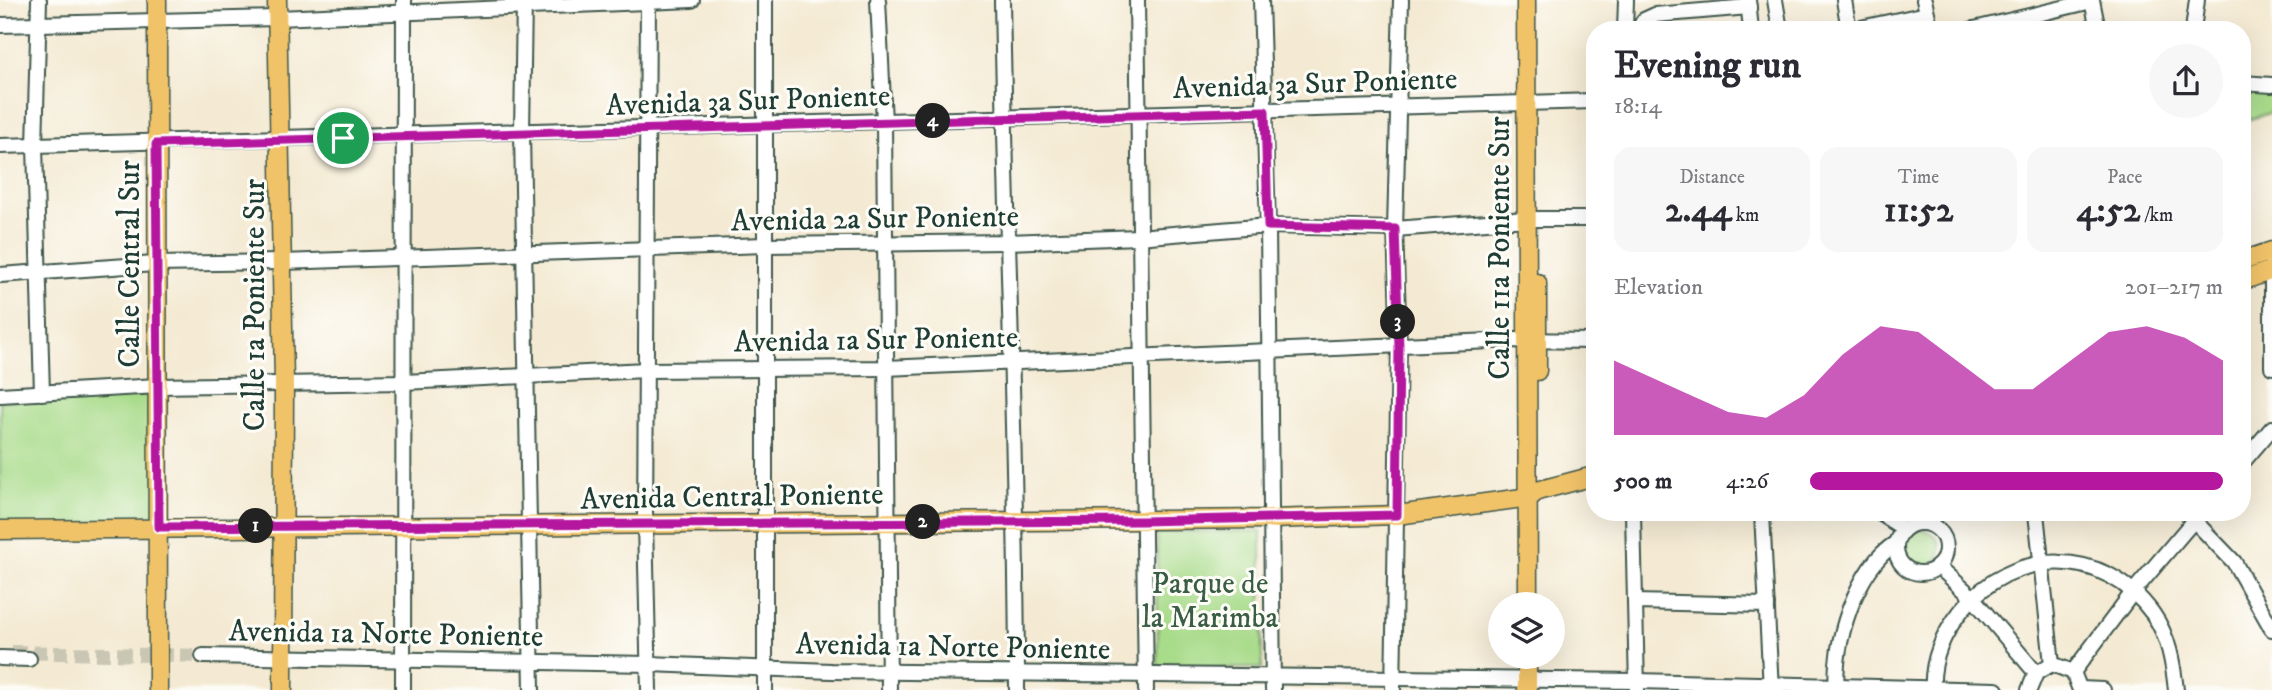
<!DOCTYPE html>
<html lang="en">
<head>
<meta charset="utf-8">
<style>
	:root { --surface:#fff; --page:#f7f7f7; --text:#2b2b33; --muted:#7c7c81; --accent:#b5179e }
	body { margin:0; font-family:"IM FELL DW Pica",serif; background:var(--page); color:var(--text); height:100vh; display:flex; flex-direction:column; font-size:26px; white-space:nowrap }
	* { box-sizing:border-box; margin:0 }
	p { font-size:23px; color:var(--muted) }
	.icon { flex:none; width:38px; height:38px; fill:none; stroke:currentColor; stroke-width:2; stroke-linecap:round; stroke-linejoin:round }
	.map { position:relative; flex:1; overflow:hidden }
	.side { position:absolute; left:1586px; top:21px; width:665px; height:500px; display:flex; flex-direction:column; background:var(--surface); border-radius:28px; box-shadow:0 7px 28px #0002 }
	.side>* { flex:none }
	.buttons { position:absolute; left:1488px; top:592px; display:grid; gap:14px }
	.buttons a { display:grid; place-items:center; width:77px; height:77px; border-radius:50%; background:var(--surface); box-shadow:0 7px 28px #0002; font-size:35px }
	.pin { position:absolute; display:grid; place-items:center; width:60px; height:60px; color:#fff; margin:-30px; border:4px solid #fff; border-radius:50%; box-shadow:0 2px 7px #0007 }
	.km { position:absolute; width:35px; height:35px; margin:-18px; border-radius:50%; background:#222; color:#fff; font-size:19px; line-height:35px; text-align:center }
	.round { display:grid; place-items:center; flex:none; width:74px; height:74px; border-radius:37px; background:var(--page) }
	.head { display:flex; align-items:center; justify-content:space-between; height:119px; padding:0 28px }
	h1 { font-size:38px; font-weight:700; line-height:52px }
	.stats { display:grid; grid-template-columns:repeat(3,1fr); gap:10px; height:119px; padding:7px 28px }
	.stats div { display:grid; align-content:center; border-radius:18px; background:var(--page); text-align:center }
	.stats b { font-size:35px; font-weight:700 }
	.stats small { font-size:19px; font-weight:400 }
	.stats p { font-size:19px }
	.chart { height:196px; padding:14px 28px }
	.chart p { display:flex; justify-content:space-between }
	.chart svg { width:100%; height:126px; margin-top:7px; fill:var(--accent); opacity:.7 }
	ul { padding:0 28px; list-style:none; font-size:23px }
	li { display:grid; grid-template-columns:112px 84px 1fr; align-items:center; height:52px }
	li i { height:18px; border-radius:9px; background:var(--accent) }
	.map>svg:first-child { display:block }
	.green { fill:#a8db8a; stroke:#648c5f; stroke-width:2 }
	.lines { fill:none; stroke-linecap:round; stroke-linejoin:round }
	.minor-tunnel { stroke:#c9c7b3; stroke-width:14; stroke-dasharray:14 7; stroke-linecap:butt }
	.minor-casing { stroke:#3f574c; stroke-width:18 }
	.major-casing { stroke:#3f574c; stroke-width:21 }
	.minor { stroke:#fff; stroke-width:14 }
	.major { stroke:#f1c369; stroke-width:18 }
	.route-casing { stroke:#fff; stroke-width:14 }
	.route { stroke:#b5179e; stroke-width:9 }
	.labels { text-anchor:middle; stroke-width:6; stroke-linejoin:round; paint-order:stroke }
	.street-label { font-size:30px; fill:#1f3d34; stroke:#fdfcf7 }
	.park-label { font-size:30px; fill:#3a5d45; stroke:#fdfcf7 }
</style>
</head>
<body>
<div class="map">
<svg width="2272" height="690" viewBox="0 0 2272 690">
	<rect width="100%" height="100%" fill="#fdfcf7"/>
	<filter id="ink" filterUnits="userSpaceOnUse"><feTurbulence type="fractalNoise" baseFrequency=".0143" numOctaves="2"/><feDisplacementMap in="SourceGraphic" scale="14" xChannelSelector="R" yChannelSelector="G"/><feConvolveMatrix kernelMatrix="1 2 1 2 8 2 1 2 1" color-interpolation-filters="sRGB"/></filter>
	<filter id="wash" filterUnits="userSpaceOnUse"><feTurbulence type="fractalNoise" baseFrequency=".00686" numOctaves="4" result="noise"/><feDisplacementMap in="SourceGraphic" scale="28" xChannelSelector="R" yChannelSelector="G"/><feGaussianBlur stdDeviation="1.57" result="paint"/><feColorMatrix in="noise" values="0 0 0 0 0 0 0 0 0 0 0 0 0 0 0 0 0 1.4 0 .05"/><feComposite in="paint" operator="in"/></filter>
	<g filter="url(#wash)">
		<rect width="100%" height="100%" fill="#f4ead3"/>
		<g class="green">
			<polygon points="2242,90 2272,91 2272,112 2242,122"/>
			<polygon points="157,394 157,524 0,526 0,401"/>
			<circle cx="1921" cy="549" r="19"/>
			<polygon points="1261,531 1262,668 1158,669 1157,532"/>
		</g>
	</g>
	<g filter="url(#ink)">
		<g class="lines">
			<polyline class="minor-tunnel" points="12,652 203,656"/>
			<defs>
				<g id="minor">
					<polyline points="39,0 35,146 42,393"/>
					<polyline points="524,0 522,133 532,690"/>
					<polyline points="648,0 645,523 649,690"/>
					<polyline points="765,0 765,690"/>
					<polyline points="878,0 884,122 889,690"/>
					<path d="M 1002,0 C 1006,230 1017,460 1017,690"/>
					<polyline points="1137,0 1146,690"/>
					<polyline points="1261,0 1268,226 1273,690"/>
					<polyline points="1748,0 1751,30"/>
					<polyline points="1775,0 1780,30"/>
					<polyline points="1844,0 1849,30"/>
					<polyline points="1924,0 1931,30"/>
					<polyline points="2092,0 2098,30"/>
					<polyline points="0,25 278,18 692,0"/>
					<polyline points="1625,30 1626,0"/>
					<polyline points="1638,30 1644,20 1655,15 1749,7"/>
					<polyline points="1851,30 1927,14"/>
					<polyline points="1970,30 2092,1"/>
					<polyline points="2193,30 2197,0"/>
					<polyline points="2242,83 2272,85"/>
					<polyline points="0,146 1594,101"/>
					<polyline points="2272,264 2272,367"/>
					<polyline points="0,275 155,264 282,262 765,245 1006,242 1138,237 1268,226 1395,229 1526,219 1594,219"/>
					<polyline points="0,395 158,386 404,382 646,370 886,368 1514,340 1594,341"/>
					<polyline points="2242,463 2272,428"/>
					<polyline points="1633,513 1637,690"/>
					<polyline points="1762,513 1771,690"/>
					<polyline points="1880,513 1904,529"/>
					<polyline points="2036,513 2052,664"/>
					<polyline points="2187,513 2234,562 2272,629"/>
					<circle cx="1921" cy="548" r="25"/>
					<polyline points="1938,566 1972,597 2036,673"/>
					<polyline points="1635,602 1767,605"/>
					<polyline points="203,656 649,664 831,671 1637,681 1996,690"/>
					<polyline points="0,658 29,659"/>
					<polyline points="2073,672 2133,592 2200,513"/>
					<polyline points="2081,689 2103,690"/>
					<polyline points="403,690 404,0"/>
					<polyline points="1393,690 1399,347 1395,229 1401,0"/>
					<path d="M 1837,690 C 1832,645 1856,568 1896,543"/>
					<path d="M 1933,690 C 1931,661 1943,634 1961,611 C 2012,547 2104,545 2153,614 C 2169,637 2173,663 2176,690"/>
					<polyline points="2029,690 2036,673 2052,664 2073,672 2080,690"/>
				</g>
				<g id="major">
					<polyline points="157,0 158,690"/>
					<polyline points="277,0 284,383 283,690"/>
					<polyline points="1526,0 1528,604"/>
					<polyline points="2242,261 2272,251"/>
					<polyline points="2242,281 2272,270"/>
					<polyline points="1537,371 1537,283"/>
					<polyline points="0,530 1271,519 1397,515 1530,497 1537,491 1594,476"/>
					<polyline points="1527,690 1527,656"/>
				</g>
			</defs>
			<use href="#minor" class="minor-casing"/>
			<use href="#major" class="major-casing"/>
			<use href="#minor" class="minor"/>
			<use href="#major" class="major"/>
		</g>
	</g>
	<g class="lines" filter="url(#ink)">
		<defs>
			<polygon id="route" points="1265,111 1268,226 1395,229 1399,347 1397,515 1143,521 159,527 156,144"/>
		</defs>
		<use href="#route" class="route-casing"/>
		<use href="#route" class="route"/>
	</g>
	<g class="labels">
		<g class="street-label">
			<text transform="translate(1315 83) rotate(-2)" y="10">Avenida 3a Sur Poniente</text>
			<text transform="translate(748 100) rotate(-2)" y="10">Avenida 3a Sur Poniente</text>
			<text transform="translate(875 218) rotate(-1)" y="10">Avenida 2a Sur Poniente</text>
			<text transform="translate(1499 248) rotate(-90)" y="10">Calle 11a Poniente Sur</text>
			<text transform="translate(129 264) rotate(-90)" y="10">Calle Central Sur</text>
			<text transform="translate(254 305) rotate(-90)" y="10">Calle 1a Poniente Sur</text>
			<text transform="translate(876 339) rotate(-1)" y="10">Avenida 1a Sur Poniente</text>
			<text transform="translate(732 496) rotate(-1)" y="10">Avenida Central Poniente</text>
			<text transform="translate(386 633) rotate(1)" y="10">Avenida 1a Norte Poniente</text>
			<text transform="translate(953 646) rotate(1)" y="10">Avenida 1a Norte Poniente</text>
		</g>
		<g class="park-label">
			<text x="1210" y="593">Parque de<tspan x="1210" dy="34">la Marimba</tspan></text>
		</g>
	</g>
</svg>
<div class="buttons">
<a><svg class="icon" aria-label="layers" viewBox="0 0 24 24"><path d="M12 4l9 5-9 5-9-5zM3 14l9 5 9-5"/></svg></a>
</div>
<div class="pin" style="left:343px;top:138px;background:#1e9e55"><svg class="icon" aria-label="arrive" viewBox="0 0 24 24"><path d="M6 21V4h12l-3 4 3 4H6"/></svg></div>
<b class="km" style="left:256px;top:526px">1</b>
<b class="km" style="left:923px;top:522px">2</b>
<b class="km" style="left:1398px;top:322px">3</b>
<b class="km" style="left:933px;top:121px">4</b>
<section class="side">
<div class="head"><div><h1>Evening run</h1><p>18:14</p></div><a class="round"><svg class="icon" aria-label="share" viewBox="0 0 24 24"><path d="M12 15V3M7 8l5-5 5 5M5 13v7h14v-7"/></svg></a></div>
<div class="stats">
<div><p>Distance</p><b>2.44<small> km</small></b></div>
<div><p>Time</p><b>11:52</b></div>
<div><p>Pace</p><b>4:52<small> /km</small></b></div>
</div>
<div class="chart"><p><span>Elevation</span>201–217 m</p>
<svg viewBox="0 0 160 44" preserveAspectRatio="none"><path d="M0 44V18L10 24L20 30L30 36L40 38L50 30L60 16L70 6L80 8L90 18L100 28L110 28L120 18L130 8L140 6L150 10L160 18V44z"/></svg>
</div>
<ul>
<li><b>500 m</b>4:26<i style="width:100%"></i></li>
</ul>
</section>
</div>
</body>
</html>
